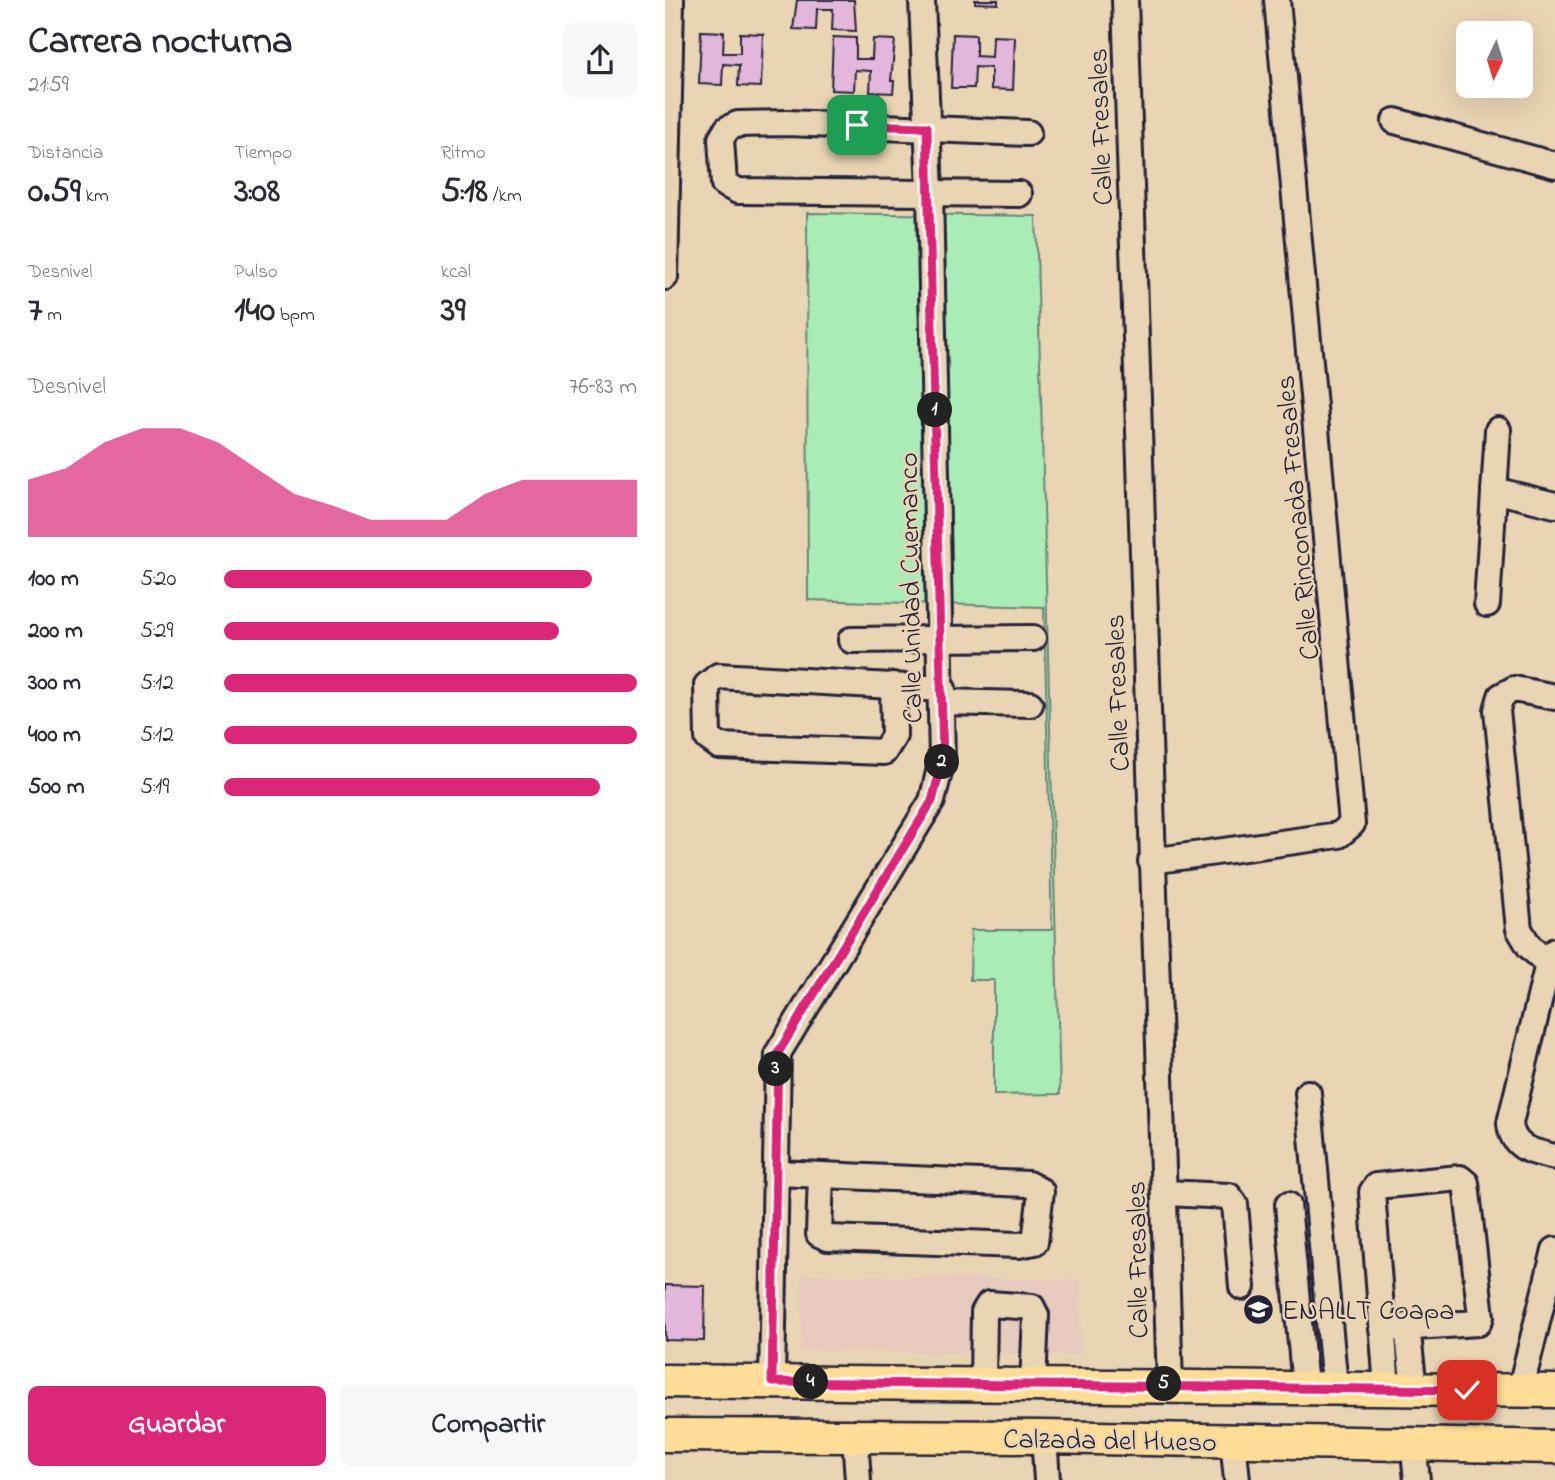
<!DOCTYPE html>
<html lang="es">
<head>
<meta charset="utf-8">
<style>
	:root { --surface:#fff; --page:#f7f7f7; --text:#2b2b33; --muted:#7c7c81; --accent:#db2777 }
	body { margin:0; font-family:"Indie Flower",sans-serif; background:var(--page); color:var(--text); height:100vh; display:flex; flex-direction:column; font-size:26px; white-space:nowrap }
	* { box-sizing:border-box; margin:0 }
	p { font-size:23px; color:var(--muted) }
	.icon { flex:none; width:38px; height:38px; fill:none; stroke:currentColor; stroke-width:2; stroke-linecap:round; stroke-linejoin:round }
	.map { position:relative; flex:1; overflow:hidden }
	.details { display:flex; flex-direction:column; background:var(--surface); width:665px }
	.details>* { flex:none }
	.needle { width:46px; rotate:184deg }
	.tools { position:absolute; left:791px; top:21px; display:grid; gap:14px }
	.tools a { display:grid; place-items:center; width:77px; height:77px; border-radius:10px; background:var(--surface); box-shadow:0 7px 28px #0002; font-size:35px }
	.pin { position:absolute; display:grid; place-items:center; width:60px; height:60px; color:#fff; margin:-30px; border-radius:14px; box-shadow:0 4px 10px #0006 }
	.km { position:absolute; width:35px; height:35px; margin:-18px; border-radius:50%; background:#222; color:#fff; font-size:19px; line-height:35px; text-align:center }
	.round { display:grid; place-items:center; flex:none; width:74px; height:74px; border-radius:10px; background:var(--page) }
	.summary { display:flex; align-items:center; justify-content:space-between; height:119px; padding:0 28px }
	h1 { font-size:38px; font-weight:700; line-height:52px }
	.metrics { display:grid; grid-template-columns:repeat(3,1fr); gap:10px; height:119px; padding:7px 28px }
	.metrics div { display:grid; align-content:center }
	.metrics b { font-size:35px; font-weight:700 }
	.metrics small { font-size:19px; font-weight:400 }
	.metrics p { font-size:19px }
	.chart { height:196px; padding:14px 28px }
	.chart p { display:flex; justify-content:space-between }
	.chart svg { width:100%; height:126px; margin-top:7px; fill:var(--accent); opacity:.7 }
	.primary-button { display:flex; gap:14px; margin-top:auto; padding:14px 28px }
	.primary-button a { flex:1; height:80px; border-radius:10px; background:var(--accent); color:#fff; font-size:28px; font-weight:700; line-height:80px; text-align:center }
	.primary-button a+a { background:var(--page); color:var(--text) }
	ul { padding:0 28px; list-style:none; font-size:23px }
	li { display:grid; grid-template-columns:112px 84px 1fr; align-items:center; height:52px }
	li i { height:18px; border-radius:9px; background:var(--accent) }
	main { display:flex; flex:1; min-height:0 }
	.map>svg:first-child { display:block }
	.built { fill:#e7cbbf }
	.green { fill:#aaecb6; stroke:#668778; stroke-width:2 }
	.building { fill:#e3b6db; stroke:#22223b; stroke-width:2 }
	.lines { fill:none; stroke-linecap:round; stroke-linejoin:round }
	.minor-casing { stroke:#22223b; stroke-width:30 }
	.major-casing { stroke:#22223b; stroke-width:37 }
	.minor { stroke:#e9d4b3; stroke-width:24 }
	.major { stroke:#ffdd96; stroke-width:32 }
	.route-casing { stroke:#fff; stroke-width:14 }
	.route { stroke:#db2777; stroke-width:9 }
	.labels { text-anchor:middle; stroke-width:5; stroke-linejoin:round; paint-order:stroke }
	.street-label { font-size:28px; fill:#22223b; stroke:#e9d4b3 }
	.poi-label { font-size:28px; fill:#22223b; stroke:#e9d4b3; text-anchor:start }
</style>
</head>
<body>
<main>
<section class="details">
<div class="summary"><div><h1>Carrera nocturna</h1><p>21:59</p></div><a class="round"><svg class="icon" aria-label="share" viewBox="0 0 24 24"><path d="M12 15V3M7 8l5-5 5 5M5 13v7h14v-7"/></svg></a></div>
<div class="metrics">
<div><p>Distancia</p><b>0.59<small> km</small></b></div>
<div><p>Tiempo</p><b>3:08</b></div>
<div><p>Ritmo</p><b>5:18<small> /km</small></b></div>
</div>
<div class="metrics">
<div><p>Desnivel</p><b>7<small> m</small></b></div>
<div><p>Pulso</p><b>140<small> bpm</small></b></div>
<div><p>kcal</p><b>39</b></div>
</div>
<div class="chart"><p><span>Desnivel</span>76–83 m</p>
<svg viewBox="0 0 160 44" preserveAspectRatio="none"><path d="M0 44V24L10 20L20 11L30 6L40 6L50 11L60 20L70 29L80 33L90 38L100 38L110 38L120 29L130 24L140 24L150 24L160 24V44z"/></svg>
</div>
<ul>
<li><b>100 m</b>5:20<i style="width:89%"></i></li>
<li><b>200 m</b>5:29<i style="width:81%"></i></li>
<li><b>300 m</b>5:12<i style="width:100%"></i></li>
<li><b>400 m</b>5:12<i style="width:100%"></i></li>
<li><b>500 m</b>5:19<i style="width:91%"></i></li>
</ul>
<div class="primary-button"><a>Guardar</a><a>Compartir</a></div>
</section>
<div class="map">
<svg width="890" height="1480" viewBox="0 0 890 1480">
	<rect width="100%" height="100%" fill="#e9d4b3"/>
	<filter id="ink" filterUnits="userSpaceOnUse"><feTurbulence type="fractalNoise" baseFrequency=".0143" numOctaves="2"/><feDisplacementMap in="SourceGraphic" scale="14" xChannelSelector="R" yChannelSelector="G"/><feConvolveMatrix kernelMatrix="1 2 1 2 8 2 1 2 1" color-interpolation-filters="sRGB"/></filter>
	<g filter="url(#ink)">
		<polygon class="built" points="137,1275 416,1280 415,1355 136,1350"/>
		<polygon class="green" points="142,213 371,216 395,1094 329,1095 329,980 305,980 306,930 387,930 379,607 143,600"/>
		<g class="building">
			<polygon points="132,0 189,0 191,31 167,30 168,9 152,9 151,30 128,29"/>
			<polygon points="310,0 333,0 333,4 310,3"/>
			<polygon points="36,31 59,32 58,53 75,53 75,33 98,34 96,87 73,86 74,65 58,64 57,85 34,84"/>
			<polygon points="288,34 311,35 311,56 327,57 328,36 350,37 348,90 326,89 326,68 310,67 309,88 286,88"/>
			<polygon points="168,37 191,38 191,59 207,59 208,39 230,40 226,81 229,81 228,93 205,92 206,71 190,70 189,91 166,90"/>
			<polygon points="0,1285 40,1286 39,1341 0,1340"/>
		</g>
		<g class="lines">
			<defs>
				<g id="minor">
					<polyline points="460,0 505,1385"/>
					<polyline points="730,121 890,165"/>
					<polyline points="354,194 73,191 59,184 56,139 62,129 73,124 122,123 363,133"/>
					<polyline points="0,277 6,0"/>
					<polyline points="829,490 890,505"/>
					<polyline points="822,604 833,430"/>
					<polyline points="186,640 368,638"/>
					<polyline points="228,685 229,736 219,752 54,746 43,738 42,685 53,676 278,689"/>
					<polyline points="277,702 365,704"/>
					<polyline points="486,861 674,835 687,824 612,0"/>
					<path d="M 890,951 L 883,964 L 845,1123 C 847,1149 868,1152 890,1157"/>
					<polyline points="883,964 864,946 854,929 832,710 836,696 849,689 890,697"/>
					<polyline points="643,1093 670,1387"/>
					<polyline points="112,1173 363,1184 376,1191 370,1242 354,1245 163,1238 154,1234 156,1175"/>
					<polyline points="500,1193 564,1196 570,1204 577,1287"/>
					<polyline points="623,1205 640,1387"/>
					<polyline points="742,1326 749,1389"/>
					<polyline points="717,1329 813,1323 816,1317 801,1183 795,1178 711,1186 707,1192 722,1388"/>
					<polyline points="107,1382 113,1053 267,801 277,760 265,192 257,0"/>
					<polyline points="318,1382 319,1312 324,1304 367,1307 371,1315 368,1384"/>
					<polyline points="855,1391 890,1250"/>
					<polyline points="379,1437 382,1480"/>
					<polyline points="190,1438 193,1480"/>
					<polyline points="568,1440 572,1480"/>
					<polyline points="748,1443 752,1480"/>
				</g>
				<g id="major">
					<polyline points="0,1381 890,1391"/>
					<polyline points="0,1435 379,1437 890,1447"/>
				</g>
			</defs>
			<use href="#minor" class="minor-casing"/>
			<use href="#major" class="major-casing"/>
			<use href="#minor" class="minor"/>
			<use href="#major" class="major"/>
		</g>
	</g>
	<g class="lines" filter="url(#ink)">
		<defs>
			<polyline id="route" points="192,125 262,127 278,760 267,801 113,1053 107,1382 802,1390"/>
		</defs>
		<use href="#route" class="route-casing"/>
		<use href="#route" class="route"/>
	</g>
	<defs>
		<symbol id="school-disc" viewBox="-11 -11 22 22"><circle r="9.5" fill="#22223b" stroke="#e9d4b3"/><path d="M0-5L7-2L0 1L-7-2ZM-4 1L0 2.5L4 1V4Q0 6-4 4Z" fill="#fff"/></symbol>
	</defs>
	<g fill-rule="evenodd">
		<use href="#school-disc" x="576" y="1292" width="35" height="35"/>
	</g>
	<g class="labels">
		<g class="street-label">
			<text transform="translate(434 127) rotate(-92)" y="10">Calle Fresales</text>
			<text transform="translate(631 518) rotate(-95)" y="10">Calle Rinconada Fresales</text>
			<text transform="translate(244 588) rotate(-91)" y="10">Calle Unidad Cuemanco</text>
			<text transform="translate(451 693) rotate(-92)" y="10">Calle Fresales</text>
			<text transform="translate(471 1260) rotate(-91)" y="10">Calle Fresales</text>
			<text transform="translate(445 1439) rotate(1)" y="10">Calzada del Hueso</text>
		</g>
		<g class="poi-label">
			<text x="617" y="1319">ENALLT Coapa</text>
		</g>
	</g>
</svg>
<div class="tools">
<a><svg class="needle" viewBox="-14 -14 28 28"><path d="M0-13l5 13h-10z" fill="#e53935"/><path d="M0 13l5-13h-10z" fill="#7c7c81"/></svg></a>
</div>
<div class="pin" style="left:192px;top:125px;background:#1e9e55"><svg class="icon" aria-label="arrive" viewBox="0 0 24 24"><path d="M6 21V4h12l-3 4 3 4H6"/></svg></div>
<div class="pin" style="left:802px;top:1390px;background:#d93025"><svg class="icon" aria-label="check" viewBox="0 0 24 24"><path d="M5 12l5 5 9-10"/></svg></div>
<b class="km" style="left:270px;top:410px">1</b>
<b class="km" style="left:277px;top:762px">2</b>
<b class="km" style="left:111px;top:1069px">3</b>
<b class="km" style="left:146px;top:1382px">4</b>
<b class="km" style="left:499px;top:1384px">5</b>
</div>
</main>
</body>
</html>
